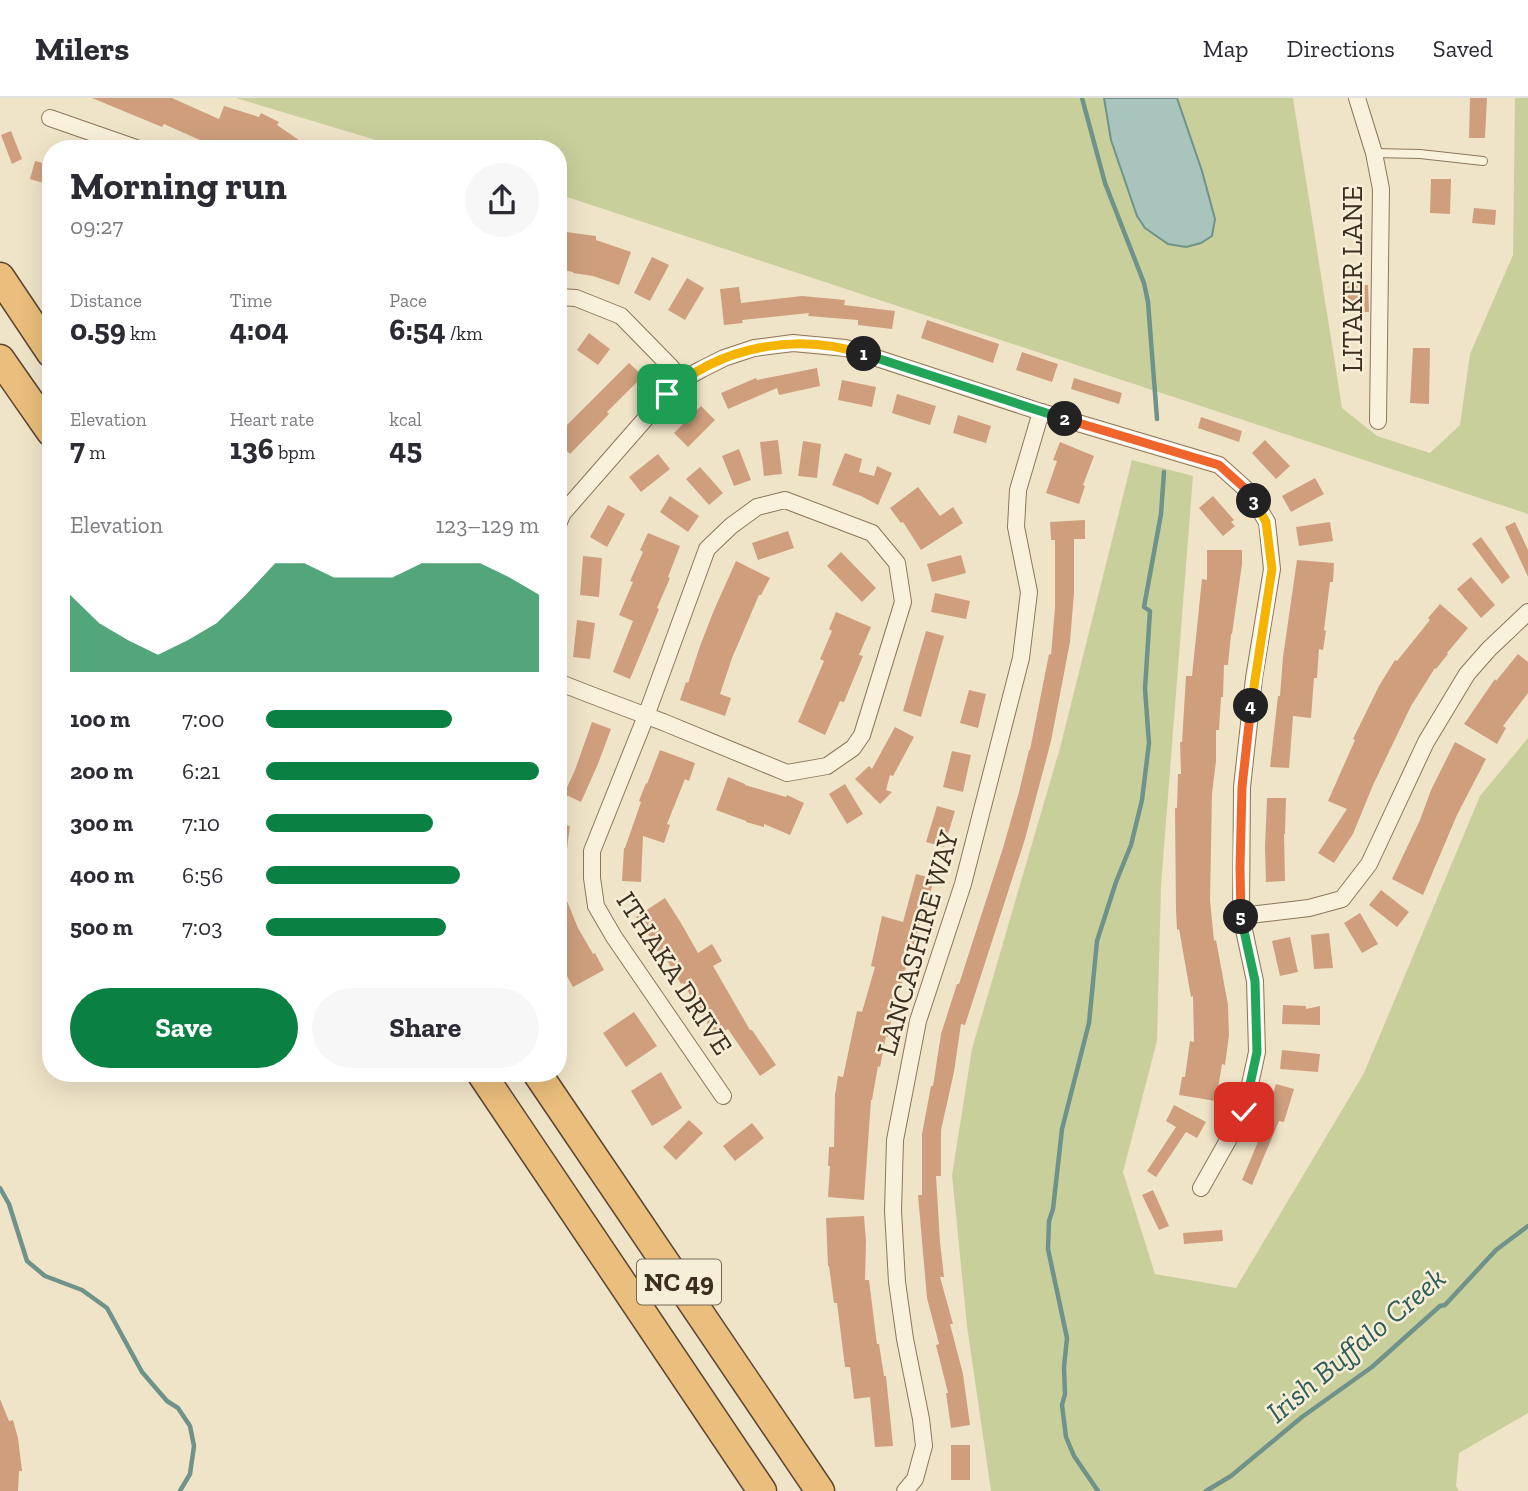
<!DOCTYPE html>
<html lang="en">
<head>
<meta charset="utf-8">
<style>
	:root { --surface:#fff; --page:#f7f7f7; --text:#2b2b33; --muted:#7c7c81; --line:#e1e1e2; --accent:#0b8043 }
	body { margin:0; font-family:"Zilla Slab",serif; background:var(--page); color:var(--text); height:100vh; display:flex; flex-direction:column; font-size:26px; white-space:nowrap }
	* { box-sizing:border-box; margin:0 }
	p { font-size:23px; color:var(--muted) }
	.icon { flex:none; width:38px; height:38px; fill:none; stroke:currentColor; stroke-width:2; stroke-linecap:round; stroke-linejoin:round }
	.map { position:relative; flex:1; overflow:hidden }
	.side { position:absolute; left:42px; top:42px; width:525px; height:942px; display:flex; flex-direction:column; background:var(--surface); border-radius:28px; box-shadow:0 7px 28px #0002 }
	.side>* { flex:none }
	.pin { position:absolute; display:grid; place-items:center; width:60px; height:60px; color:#fff; margin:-30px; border-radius:14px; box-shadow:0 4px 10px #0006 }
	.km { position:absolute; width:35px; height:35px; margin:-18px; border-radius:50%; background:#222; color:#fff; font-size:19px; line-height:35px; text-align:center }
	.round { display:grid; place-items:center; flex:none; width:74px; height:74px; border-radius:37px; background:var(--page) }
	.overview { display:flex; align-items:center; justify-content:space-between; height:119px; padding:0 28px }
	h1 { font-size:38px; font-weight:800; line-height:52px }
	.figures { display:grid; grid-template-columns:repeat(3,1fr); gap:10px; height:119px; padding:7px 28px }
	.figures div { display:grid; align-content:center }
	.figures b { font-size:30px; font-weight:800 }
	.figures small { font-size:19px; font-weight:400 }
	.figures p { font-size:19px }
	.chart { height:196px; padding:14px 28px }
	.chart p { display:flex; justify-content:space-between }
	.chart svg { width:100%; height:126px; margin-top:7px; fill:var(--accent); opacity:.7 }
	.action { display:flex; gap:14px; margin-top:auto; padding:14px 28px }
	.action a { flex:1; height:80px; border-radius:42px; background:var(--accent); color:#fff; font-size:28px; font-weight:800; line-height:80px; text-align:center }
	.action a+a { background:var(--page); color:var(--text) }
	ul { padding:0 28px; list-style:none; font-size:23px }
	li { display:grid; grid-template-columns:112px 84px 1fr; align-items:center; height:52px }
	li i { height:18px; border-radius:9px; background:var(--accent) }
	header { display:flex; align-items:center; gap:42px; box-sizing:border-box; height:98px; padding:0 35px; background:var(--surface); border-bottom:2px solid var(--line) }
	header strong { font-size:33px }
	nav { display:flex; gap:38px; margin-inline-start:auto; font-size:24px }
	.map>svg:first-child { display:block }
	.green { fill:#c9cf9b }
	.water { fill:#a9c4bc; stroke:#6f938a; stroke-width:2 }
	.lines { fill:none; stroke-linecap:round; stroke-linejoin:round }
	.stream { stroke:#6f938a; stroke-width:4.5 }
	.building { fill:#cf9f7d }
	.service-casing { stroke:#8d765c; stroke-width:10 }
	.minor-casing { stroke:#8d765c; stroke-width:18 }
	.trunk-casing { stroke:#5b4430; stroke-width:31 }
	.service { stroke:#faf1dc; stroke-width:8 }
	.minor { stroke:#faf1dc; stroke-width:16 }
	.trunk { stroke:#eabe7c; stroke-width:28 }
	.split-1-casing { stroke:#fff; stroke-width:14 }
	.split-2-casing { stroke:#fff; stroke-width:14 }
	.split-3-casing { stroke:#fff; stroke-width:14 }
	.split-4-casing { stroke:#fff; stroke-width:14 }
	.split-5-casing { stroke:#fff; stroke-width:14 }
	.split-6-casing { stroke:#fff; stroke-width:14 }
	.split-1 { stroke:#f5b400; stroke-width:9 }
	.split-2 { stroke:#22a559; stroke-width:9 }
	.split-3 { stroke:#f0652b; stroke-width:9 }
	.split-4 { stroke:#f5b400; stroke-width:9 }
	.split-5 { stroke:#f0652b; stroke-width:9 }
	.split-6 { stroke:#22a559; stroke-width:9 }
	.labels { text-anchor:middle; stroke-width:5; stroke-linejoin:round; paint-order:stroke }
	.shield { fill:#f7eed8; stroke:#756857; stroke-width:2 }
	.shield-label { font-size:26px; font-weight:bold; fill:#3d2e20 }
	.street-label { font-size:28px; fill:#3d2e20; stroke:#f7eed8 }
	.water-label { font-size:30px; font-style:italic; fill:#2f5d5a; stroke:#f7eed8 }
</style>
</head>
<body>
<header>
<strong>Milers</strong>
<nav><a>Map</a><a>Directions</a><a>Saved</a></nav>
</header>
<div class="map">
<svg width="1528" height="1393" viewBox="0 0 1528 1393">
	<rect width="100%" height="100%" fill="#f0e4c8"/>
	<g class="green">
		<polygon points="236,0 1293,0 1342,310 1377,338 1430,355 1460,327 1470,256 1513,157 1515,0 1528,0 1528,416 558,96 558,51 406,51"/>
		<polygon points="1132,362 1193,378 1161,788 1157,943 1123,1074 1155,1176 1236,1190 1364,975 1480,698 1528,640 1528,1315 1459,1355 1456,1388 1459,1393 991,1393 967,1228 952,1077 972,951 1060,650"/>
	</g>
	<polygon class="water" points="1104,0 1177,0 1202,73 1215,121 1212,138 1201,145 1186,149 1168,146 1145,130 1137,118 1111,42"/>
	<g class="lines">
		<g class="stream">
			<polyline points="1082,0 1105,85 1144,185 1148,204 1157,321"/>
			<polyline points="0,1090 9,1106 27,1163 45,1178 82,1192 107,1210 142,1274 167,1303 178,1310 190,1328 194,1348 190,1376 180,1393"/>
			<polyline points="1098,1393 1074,1358 1066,1339 1062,1307 1065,1296 1064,1269 1067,1240 1048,1151 1049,1123 1053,1111 1062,1031 1089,925 1097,843 1116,784 1131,747 1142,702 1149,645 1145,591 1150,513 1144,509 1161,416 1164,374"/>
			<polyline points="1206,1393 1231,1378 1302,1319 1372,1269 1440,1208 1445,1207 1496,1152 1528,1128"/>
		</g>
	</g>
	<g class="building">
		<polygon points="92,0 172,0 219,21 224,8 259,19 261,15 279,24 277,27 312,51 225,51 202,43 164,26 162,29"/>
		<polygon points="1470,0 1487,0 1485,40 1469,40"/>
		<polygon points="11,33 22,61 12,66 1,37"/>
		<polygon points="35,63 51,67 51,87 30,81"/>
		<polygon points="1431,81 1451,81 1450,116 1430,115"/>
		<polygon points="1474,110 1496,112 1495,127 1472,125"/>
		<polygon points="558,133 596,138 596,142 631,154 619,187 593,178 573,175 573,174 558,171"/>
		<polygon points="652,159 669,167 650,203 634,195"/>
		<polygon points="687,180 704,190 685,222 668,212"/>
		<polygon points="1347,187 1368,187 1369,214 1348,214"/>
		<polygon points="739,189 741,205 802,198 845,202 844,207 895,213 892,231 858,227 858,222 808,218 809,215 742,222 743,225 724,227 720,191"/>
		<polygon points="927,222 999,246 993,265 921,240"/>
		<polygon points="589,235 610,251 598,267 577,252"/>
		<polygon points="1413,250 1430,250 1429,306 1410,305"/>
		<polygon points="1022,254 1058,266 1052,284 1016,272"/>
		<polygon points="629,265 643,278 607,314 609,316 570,356 558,344 558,336"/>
		<polygon points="817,270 820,288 779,297 777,290 728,311 721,295 756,280 757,282"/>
		<polygon points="1074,280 1122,295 1119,306 1071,291"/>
		<polygon points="842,282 876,289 872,309 838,302"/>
		<polygon points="897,296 936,308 930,327 892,315"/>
		<polygon points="701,308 715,322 688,349 674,335"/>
		<polygon points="958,317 991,328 986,345 953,335"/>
		<polygon points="1201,319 1242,333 1239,344 1198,330"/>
		<polygon points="778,342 782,376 764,378 760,344"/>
		<polygon points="1265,342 1290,368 1276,381 1252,355"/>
		<polygon points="803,343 821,346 817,380 798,378"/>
		<polygon points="1060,344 1094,358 1083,387 1085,388 1079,406 1046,395 1057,363 1053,362"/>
		<polygon points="739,351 751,382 734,388 722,358"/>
		<polygon points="845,355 862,361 859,374 874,378 877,368 892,375 878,407 861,398 832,387"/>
		<polygon points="658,356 670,371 641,394 629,379"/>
		<polygon points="700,369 723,395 709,407 686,381"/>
		<polygon points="1315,380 1324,396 1291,414 1282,398"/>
		<polygon points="918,389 940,418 953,409 963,425 921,452 903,424 901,425 890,410"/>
		<polygon points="670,398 699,418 688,434 660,414"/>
		<polygon points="1213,398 1234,422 1231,424 1235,428 1223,438 1199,410"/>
		<polygon points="608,407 625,416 607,449 590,439"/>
		<polygon points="1085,422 1085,441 1074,441 1074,495 1070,544 1051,643 1025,741 965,927 961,926 954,974 941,1032 941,1078 936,1078 940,1144 944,1179 940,1179 953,1226 950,1226 963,1276 970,1327 951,1330 946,1295 948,1295 936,1247 939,1246 927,1200 918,1097 922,1097 922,1036 931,988 933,988 941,936 957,886 959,886 1003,750 1019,694 1029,652 1030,652 1049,556 1051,557 1055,509 1055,442 1051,442 1050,424"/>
		<polygon points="1330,424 1333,443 1299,448 1296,429"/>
		<polygon points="1515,424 1528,452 1528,479 1505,429"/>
		<polygon points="788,433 794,450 758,462 752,445"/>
		<polygon points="648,435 680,448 668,479 670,480 657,510 659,511 630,581 613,574 633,523 619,517 633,484 630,483 643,454 640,452"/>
		<polygon points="1481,439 1510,479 1502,486 1472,446"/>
		<polygon points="1207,452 1242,452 1242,466 1232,536 1231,536 1228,567 1224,567 1223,599 1221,599 1219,632 1216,632 1216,663 1212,696 1210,802 1214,843 1216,842 1228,907 1229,937 1225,967 1222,966 1216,1003 1179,997 1182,979 1185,979 1190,943 1194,944 1193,898 1191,899 1179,831 1177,832 1176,813 1175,710 1177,710 1178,676 1181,676 1180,644 1182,644 1186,578 1192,578 1202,481 1207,482"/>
		<polygon points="841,454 876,490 862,504 827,468"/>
		<polygon points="961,457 966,475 932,484 927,466"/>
		<polygon points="583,458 602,460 599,499 580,497"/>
		<polygon points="1297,462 1334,465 1333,484 1330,484 1324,532 1326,533 1323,552 1319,551 1317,580 1314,580 1311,620 1293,618 1289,670 1270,669 1278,598 1280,598 1283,559"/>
		<polygon points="736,463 770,480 761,497 759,497 732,560 720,596 731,600 725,618 680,602 686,584 688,585 700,548 714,512"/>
		<polygon points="1471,479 1495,507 1481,520 1457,491"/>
		<polygon points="935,495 970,503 966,521 931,514"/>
		<polygon points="1440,506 1468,530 1447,555 1448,556 1436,571 1435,570 1411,608 1373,687 1353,736 1334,765 1318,755 1347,711 1328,703 1355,642 1353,641 1379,588 1395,562 1397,563 1430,522 1428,520"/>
		<polygon points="836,514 871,529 859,557 863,558 851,587 844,604 840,603 825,637 798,624 824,563 820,561 832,533 829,531"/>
		<polygon points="577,522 595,525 590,561 573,559"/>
		<polygon points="926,533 944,538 921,619 903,613"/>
		<polygon points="1518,556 1528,564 1528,595 1503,628 1506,630 1497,646 1464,626 1495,581 1496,583"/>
		<polygon points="969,592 986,596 978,630 960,625"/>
		<polygon points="592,624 611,631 598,666 581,704 564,696 575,672"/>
		<polygon points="895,629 914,639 893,678 890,677 886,692 892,694 880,706 855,681 869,668 872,671"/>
		<polygon points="1455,644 1486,661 1457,717 1423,797 1392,781 1420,722 1431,692"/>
		<polygon points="660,652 695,665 689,683 685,681 667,726 670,727 664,745 643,738 641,784 622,783 624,750 625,750 641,704 639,703 646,685 647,686"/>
		<polygon points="952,653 971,657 963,694 943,689"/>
		<polygon points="728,679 745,686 745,687 786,699 787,697 804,705 790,737 764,726 764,729 746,724 746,723 716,712"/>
		<polygon points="845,686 863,716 847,726 829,696"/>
		<polygon points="1267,700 1286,700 1285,736 1284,736 1285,783 1266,784 1265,749"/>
		<polygon points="937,708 955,713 944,749 926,744"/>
		<polygon points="558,726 570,728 565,765 558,765"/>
		<polygon points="916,776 934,781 925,815 923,814 914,846 912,846 896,907 894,907 888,939 886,938 880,969 878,968 872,1002 871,1002 864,1102 828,1099 830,1068 828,1068 829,1049 834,1049 835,997 838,978 843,979 857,913 862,914 875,869 871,868 882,818 903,824"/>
		<polygon points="558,781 578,830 593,856 595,855 604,872 573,889 558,862"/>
		<polygon points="1381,792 1409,814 1397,829 1369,807"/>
		<polygon points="665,800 681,825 698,855 712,846 722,863 713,868 750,932 752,932 776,967 760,978 728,931 715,938 683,885 681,886 664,857 661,859 647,834 636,819"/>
		<polygon points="1360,815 1378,846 1362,855 1344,825"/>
		<polygon points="1329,835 1333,870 1314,871 1311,837"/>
		<polygon points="1290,839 1298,874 1280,878 1272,843"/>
		<polygon points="1283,907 1306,908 1306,911 1320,908 1320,927 1282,926"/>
		<polygon points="634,914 657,948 626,969 603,935"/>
		<polygon points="1282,952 1320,956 1318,974 1280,971"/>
		<polygon points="661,974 682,1010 652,1028 631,993"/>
		<polygon points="1276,986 1294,991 1284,1024 1279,1023 1252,1087 1242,1082 1268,1020 1266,1019"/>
		<polygon points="1174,1007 1206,1024 1197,1040 1186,1034 1156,1079 1147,1073 1176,1029 1166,1023"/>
		<polygon points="689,1022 703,1035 676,1062 663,1049"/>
		<polygon points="752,1025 764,1040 735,1063 723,1048"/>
		<polygon points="1153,1092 1169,1128 1159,1132 1142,1097"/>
		<polygon points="864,1118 866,1143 865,1182 869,1182 877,1246 879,1246 884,1278 886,1278 893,1348 875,1349 870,1299 854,1301 850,1269 845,1269 837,1205 834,1205 829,1168 828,1168 826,1120"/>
		<polygon points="1222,1132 1223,1143 1184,1146 1183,1135"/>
		<polygon points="0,1301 9,1323 13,1322 18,1340 22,1373 19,1373 18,1393 0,1393"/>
		<rect x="951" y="1347" width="19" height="35"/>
	</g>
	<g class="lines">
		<defs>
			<g id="service">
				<polyline points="1374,55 1420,56 1483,63"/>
				<polyline points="558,399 570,406"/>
			</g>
			<g id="minor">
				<polyline points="1357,0 1374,55 1381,91 1378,323"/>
				<polyline points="50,20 139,51"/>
				<polyline points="558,199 576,200 621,218 669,267 682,282"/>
				<polyline points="558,426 563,415 667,296 682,282 702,271 724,260 754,250 793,245 846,250 1041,314 1219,367 1248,393 1267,424 1272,471 1254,580 1242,689 1241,818 1255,883 1257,954 1244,1014 1201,1090"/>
				<path d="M 558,584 C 593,598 628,611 663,624 L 787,675 L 827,668 L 853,650 L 862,637 L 903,504 L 897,465 L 872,435 L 785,402 L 757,409 L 731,428 L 707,451 L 646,618 L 592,753 L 592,780 L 596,808 L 614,839 L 723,998"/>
				<polyline points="1241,818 1309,810 1342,801 1369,766 1426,644 1467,576 1489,551 1528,514"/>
				<polyline points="905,1393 915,1381 924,1348 921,1321 905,1241 897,1184 893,1113 895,1042 918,923 963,786 1021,560 1029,494 1016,429 1018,392 1041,314"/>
			</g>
			<g id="trunk">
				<polyline points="0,179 51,255"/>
				<polyline points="0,261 51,334"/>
				<polyline points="481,975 762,1393"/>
				<polyline points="537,975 820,1393"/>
			</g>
		</defs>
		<use href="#service" class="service-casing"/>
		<use href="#minor" class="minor-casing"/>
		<use href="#trunk" class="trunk-casing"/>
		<use href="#service" class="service"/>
		<use href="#minor" class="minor"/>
		<use href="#trunk" class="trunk"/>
	</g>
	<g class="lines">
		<defs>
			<path id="split-1" d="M 667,296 C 719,248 797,234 864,256"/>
			<polyline id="split-2" points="864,256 1065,321"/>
			<polyline id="split-3" points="1065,321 1219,367 1248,393 1254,403"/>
			<polyline id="split-4" points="1251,608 1272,471 1266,424 1254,403"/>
			<polyline id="split-5" points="1241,819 1240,770 1242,689 1251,608"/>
			<polyline id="split-6" points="1241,819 1255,883 1257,954 1244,1014"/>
		</defs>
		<use href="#split-1" class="split-1-casing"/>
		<use href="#split-2" class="split-2-casing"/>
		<use href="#split-3" class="split-3-casing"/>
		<use href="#split-4" class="split-4-casing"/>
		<use href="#split-5" class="split-5-casing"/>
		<use href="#split-6" class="split-6-casing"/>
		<use href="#split-1" class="split-1"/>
		<use href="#split-2" class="split-2"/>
		<use href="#split-3" class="split-3"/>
		<use href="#split-4" class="split-4"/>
		<use href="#split-5" class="split-5"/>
		<use href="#split-6" class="split-6"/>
	</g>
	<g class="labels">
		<rect class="shield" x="637" y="1161.5" width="84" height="45" rx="5"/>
		<g class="shield-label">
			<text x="679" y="1193">NC 49</text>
		</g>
		<g class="street-label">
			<text transform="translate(1352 181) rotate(-90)" y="10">LITAKER LANE</text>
			<text transform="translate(917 845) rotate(-74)" y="10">LANCASHIRE WAY</text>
			<text transform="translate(675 875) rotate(57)" y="10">ITHAKA DRIVE</text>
		</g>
		<g class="water-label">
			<text transform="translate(1356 1247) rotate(-40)" y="10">Irish Buffalo Creek</text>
		</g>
	</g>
</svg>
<div class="pin" style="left:667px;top:296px;background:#1e9e55"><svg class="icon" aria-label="arrive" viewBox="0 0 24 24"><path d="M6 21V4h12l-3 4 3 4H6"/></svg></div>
<div class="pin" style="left:1244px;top:1014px;background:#d93025"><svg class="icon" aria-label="check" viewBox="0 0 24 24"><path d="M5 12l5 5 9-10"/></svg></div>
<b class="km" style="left:864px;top:256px">1</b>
<b class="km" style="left:1065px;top:321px">2</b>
<b class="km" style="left:1254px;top:403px">3</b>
<b class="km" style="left:1251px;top:608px">4</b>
<b class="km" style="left:1241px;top:819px">5</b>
<section class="side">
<div class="overview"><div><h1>Morning run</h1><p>09:27</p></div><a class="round"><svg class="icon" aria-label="share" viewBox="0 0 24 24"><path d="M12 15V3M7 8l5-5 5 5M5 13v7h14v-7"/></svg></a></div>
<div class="figures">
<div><p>Distance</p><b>0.59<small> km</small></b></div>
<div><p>Time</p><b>4:04</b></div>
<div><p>Pace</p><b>6:54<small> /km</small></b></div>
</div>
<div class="figures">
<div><p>Elevation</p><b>7<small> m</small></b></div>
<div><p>Heart rate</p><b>136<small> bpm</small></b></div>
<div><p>kcal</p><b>45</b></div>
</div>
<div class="chart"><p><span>Elevation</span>123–129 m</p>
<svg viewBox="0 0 160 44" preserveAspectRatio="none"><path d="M0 44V17L10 27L20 33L30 38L40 33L50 27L60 17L70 6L80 6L90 11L100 11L110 11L120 6L130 6L140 6L150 11L160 17V44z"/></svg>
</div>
<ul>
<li><b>100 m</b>7:00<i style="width:68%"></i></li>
<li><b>200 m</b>6:21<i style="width:100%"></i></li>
<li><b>300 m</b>7:10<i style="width:61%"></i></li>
<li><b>400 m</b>6:56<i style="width:71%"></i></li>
<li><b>500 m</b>7:03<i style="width:66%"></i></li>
</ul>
<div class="action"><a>Save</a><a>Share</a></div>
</section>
</div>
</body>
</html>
